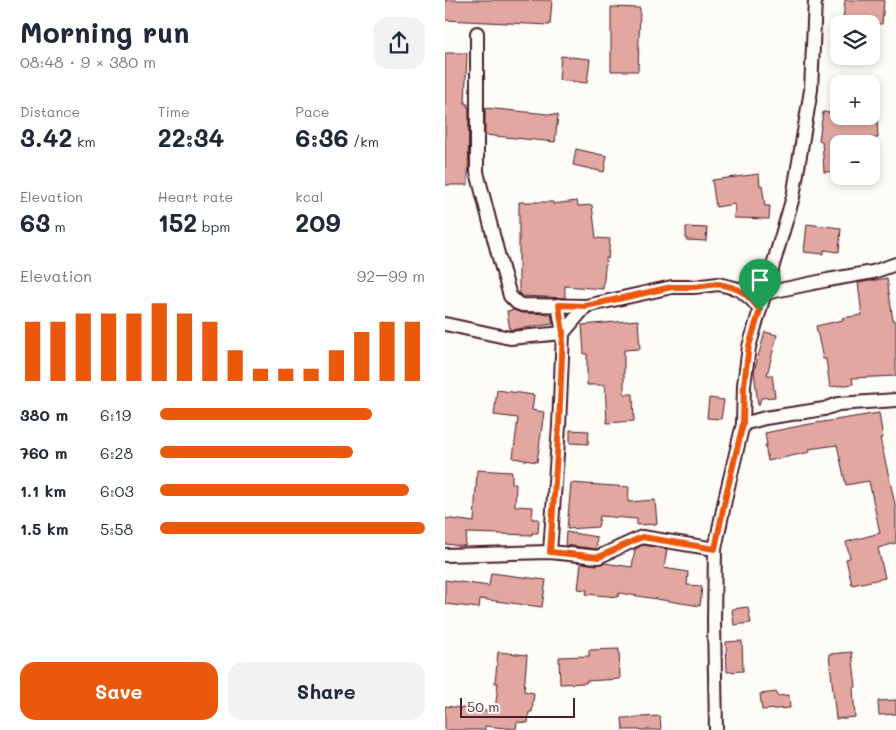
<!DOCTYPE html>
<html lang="en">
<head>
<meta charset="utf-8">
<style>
	:root { --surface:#fff; --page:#f2f2f3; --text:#1f2937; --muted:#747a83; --accent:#ea580c }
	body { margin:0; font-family:Mali,sans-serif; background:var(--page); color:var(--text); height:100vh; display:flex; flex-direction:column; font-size:19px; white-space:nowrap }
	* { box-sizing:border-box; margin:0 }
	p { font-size:16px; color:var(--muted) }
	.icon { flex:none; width:28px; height:28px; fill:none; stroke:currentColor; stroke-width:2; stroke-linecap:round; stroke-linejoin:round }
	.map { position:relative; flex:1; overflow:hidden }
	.panel { display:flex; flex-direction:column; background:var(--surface); width:445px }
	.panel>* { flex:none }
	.buttons { position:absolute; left:385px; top:15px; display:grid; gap:10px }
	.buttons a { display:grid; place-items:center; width:50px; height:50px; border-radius:10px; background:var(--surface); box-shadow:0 2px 8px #0003; font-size:25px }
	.scale { position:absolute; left:15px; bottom:12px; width:115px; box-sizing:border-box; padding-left:5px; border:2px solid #4a1f2b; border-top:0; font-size:14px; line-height:18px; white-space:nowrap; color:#4a1f2b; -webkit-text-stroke:4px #fdfcf7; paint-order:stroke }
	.pin { position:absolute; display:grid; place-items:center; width:42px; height:42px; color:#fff; margin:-51px -21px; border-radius:50% 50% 50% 0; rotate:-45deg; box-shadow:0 0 5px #0007 }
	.pin .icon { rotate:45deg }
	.round { display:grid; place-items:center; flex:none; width:52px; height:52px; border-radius:15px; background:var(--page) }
	.head { display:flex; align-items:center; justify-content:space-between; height:85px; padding:0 20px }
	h1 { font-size:28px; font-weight:800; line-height:38px }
	.figures { display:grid; grid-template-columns:repeat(3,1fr); gap:8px; height:85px; padding:5px 20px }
	.figures div { display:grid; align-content:center }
	.figures b { font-size:25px; font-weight:800 }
	.figures small { font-size:14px; font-weight:400 }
	.figures p { font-size:14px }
	.chart { height:140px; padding:10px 20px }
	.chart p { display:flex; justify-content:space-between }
	.chart svg { width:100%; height:90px; margin-top:5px; stroke:var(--accent); stroke-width:6 }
	.primary-button { display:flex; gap:10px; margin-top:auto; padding:10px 20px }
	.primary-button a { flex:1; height:58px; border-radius:15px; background:var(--accent); color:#fff; font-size:20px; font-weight:800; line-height:58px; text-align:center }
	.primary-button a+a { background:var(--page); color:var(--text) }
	ul { padding:0 20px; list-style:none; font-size:16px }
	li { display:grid; grid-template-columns:80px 60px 1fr; align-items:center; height:38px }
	li i { height:12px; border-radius:6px; background:var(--accent) }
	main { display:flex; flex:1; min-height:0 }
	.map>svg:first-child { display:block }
	.building { fill:#e1a7a0; stroke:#4a1f2b }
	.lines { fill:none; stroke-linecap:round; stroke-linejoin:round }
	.minor-casing { stroke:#4a1f2b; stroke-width:16 }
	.minor { stroke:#fdfcf7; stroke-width:12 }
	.route-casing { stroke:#fff; stroke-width:10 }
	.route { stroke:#ea580c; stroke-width:6 }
</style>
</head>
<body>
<main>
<section class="panel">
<div class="head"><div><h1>Morning run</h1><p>08:48 · 9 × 380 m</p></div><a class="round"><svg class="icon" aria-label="share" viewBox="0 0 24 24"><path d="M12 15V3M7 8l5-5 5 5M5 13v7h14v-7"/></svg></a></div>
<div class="figures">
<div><p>Distance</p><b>3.42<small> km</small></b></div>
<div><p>Time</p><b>22:34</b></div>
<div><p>Pace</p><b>6:36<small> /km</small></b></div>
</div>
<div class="figures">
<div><p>Elevation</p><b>63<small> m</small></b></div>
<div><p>Heart rate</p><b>152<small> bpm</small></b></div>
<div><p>kcal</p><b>209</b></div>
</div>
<div class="chart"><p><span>Elevation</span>92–99 m</p>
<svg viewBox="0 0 160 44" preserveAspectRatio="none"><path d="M5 44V15M15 44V15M25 44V11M35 44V11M45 44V11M55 44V6M65 44V11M75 44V15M85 44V29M95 44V38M105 44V38M115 44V38M125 44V29M135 44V20M145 44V15M155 44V15"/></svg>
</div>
<ul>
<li><b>380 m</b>6:19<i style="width:80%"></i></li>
<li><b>760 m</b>6:28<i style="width:73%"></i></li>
<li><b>1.1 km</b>6:03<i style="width:94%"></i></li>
<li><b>1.5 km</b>5:58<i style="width:100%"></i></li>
</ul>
<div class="primary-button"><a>Save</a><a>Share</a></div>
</section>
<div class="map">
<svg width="451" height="730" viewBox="0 0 451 730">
	<rect width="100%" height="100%" fill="#fdfcf7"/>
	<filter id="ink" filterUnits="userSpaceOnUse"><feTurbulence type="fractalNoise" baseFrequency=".02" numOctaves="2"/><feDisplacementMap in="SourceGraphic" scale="10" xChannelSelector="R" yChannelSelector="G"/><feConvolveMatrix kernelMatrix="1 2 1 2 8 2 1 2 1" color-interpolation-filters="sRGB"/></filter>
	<g filter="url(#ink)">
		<g class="building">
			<polygon points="0,0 107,0 105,25 0,20"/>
			<polygon points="400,0 439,0 437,24 398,21"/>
			<polygon points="166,7 195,8 193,71 166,71"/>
			<polygon points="0,53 22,53 20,104 23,104 22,107 24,107 23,185 0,185"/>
			<polygon points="116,56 145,59 142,83 114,80"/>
			<polygon points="40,108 113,115 110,142 40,135"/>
			<polygon points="378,112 394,114 394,116 432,116 433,138 402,139 401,144 394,144 394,171 379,172 377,141 374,140"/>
			<polygon points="131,149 162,156 159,172 128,165"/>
			<polygon points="314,174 315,186 317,185 320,206 325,206 324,219 289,218 290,204 271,207 267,180"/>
			<polygon points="132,201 133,206 147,205 151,238 165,239 163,259 161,258 158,289 120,286 120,298 77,296 74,293 74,202 108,202 108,204"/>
			<polygon points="362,224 396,228 394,252 379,250 379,254 359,252"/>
			<polygon points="241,227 262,228 261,241 241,240"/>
			<polygon points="442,278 448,321 451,321 451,376 407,378 408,384 385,387 381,359 378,359 371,326 398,320 397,318 417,315 413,283"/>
			<polygon points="68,310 77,313 106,314 108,324 65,330 62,311"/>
			<polygon points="193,320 195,349 179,350 179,394 188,394 189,421 162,423 160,385 142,385 142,354 139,354 137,325"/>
			<polygon points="320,332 332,335 322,375 327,375 330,397 316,398 314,405 313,405 309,371"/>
			<polygon points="52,390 89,395 87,410 99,412 92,462 68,458 73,418 49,415"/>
			<polygon points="264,398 279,400 276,419 262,418"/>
			<polygon points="434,413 438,438 435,438 451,508 451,543 433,548 440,578 407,585 401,559 405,558 401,542 435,533 424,481 401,485 392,445 364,449 365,452 323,461 320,445 322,445 320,433 359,425"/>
			<polygon points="125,430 144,431 143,444 125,443"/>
			<polygon points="32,470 67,472 67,484 71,484 70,506 88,507 87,519 94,519 93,533 87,533 87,535 22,533 20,546 0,544 0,518 29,522"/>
			<polygon points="126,483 184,487 183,502 210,500 212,524 192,525 192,519 155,516 153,527 122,529"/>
			<polygon points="121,532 152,537 151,549 120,545"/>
			<polygon points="198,545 222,549 219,568 243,572 242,585 257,586 255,606 174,593 173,597 141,594 142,590 133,589 136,563 152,565 159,563 187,567 190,549"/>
			<polygon points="46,573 101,580 97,607 35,599 34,608 0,604 0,580 44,586"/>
			<polygon points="303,607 306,623 289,625 287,609"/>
			<polygon points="297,641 298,671 282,672 281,642"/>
			<polygon points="174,649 175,679 141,681 141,683 115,684 114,657 144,656 144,650"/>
			<polygon points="53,652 82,655 79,691 89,693 87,712 84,712 83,723 72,722 71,729 40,726 40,730 0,730 0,706 50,712 53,683 50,683"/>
			<polygon points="407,652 411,687 408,688 410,717 391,719 384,654"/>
			<polygon points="332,692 332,696 344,695 345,708 317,710 315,694"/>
			<polygon points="451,700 451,714 434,715 433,701"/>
			<polygon points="215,716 216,730 178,730 177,718"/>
		</g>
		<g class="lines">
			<defs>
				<g id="minor">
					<polyline points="32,33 32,172 53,254 65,296 72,303 77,305 141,306 227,287 249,287 273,284 294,289 308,301 315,310"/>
					<polyline points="320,293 383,280 428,272 451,264"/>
					<polyline points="0,324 65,338 118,333 141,306"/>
					<polyline points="298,424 320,418 379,409 393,404 451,400"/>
					<polyline points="105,552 114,426 118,333 113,305"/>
					<polyline points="0,555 105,552 153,557 197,537 270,549"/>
					<polyline points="271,730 269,622 270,549 281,495 298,424 299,385 304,347 348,197 366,90 370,0"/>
				</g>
			</defs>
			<use href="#minor" class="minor-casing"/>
			<use href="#minor" class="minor"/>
		</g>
	</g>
	<g class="lines" filter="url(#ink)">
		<defs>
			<path id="route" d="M 273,284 C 295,288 301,292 315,310 L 304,346 L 299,385 L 298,424 L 281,495 L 270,549 L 197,537 L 154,557 L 105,552 L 114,426 L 118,333 L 114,305 L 141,306 L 227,287 L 250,287 Z"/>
		</defs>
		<use href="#route" class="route-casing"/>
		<use href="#route" class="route"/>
	</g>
</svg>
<div class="buttons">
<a><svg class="icon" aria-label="layers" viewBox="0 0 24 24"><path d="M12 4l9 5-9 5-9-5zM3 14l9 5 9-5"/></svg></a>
<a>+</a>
<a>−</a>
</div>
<div class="scale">50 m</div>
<div class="pin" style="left:315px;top:310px;background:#1e9e55"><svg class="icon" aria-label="arrive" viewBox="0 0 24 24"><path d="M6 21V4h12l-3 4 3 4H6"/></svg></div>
</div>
</main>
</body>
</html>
